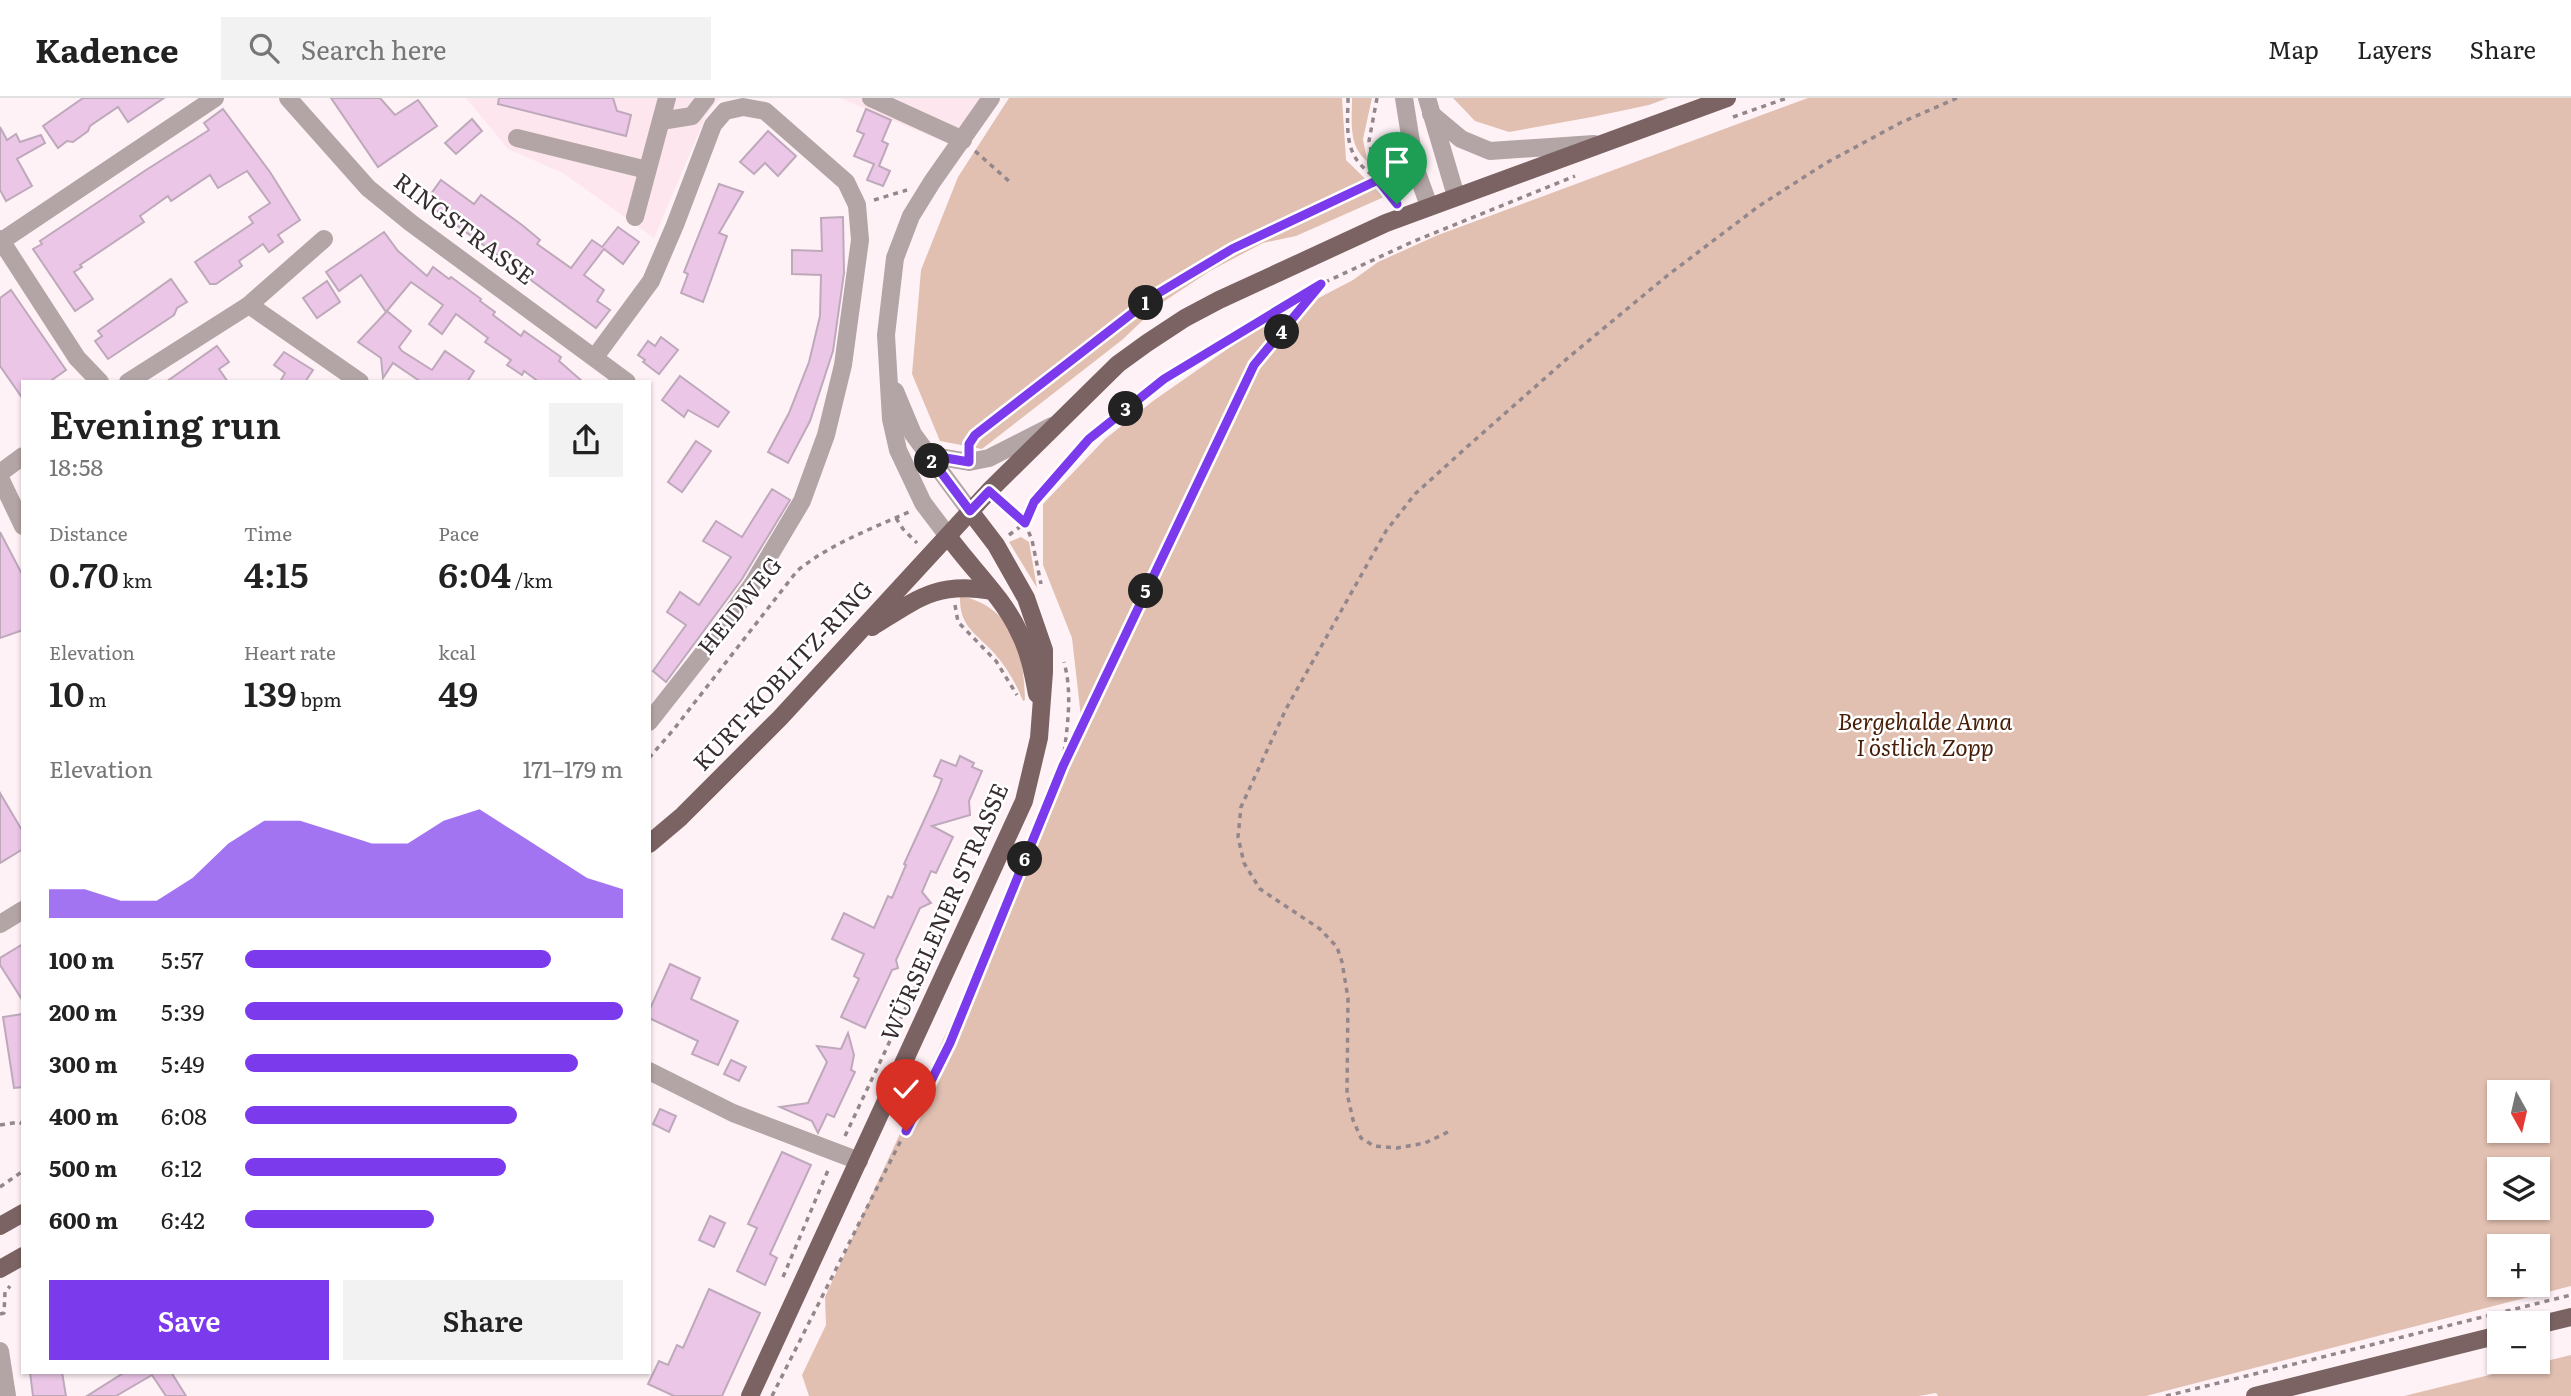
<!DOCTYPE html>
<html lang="en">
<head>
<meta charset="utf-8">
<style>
	:root { --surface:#fff; --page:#f2f2f2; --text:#222; --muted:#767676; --line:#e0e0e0; --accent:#7c3aed }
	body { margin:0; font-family:Literata,serif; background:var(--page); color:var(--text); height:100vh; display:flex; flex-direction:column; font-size:26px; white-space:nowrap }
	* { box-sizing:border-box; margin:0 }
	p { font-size:23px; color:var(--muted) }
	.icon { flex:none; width:38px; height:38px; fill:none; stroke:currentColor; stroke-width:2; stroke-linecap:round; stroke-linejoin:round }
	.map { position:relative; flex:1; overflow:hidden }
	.side { position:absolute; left:21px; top:282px; width:630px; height:994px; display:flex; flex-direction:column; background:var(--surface); border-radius:0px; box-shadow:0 2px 5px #0004 }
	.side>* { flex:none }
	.needle { width:46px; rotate:172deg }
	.fabs { position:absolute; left:2487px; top:982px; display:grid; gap:14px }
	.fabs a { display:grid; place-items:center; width:63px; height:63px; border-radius:0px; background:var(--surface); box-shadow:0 2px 5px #0004; font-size:35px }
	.pin { position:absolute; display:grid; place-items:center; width:60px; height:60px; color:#fff; margin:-72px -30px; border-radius:50% 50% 50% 0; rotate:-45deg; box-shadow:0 0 7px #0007 }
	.pin .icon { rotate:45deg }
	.km { position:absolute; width:35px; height:35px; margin:-18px; border-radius:50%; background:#222; color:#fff; font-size:19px; line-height:35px; text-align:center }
	.round { display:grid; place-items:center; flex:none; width:74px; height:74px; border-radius:0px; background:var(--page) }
	.overview { display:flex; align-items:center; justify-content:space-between; height:119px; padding:0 28px }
	h1 { font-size:38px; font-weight:600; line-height:52px }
	.figures { display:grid; grid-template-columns:repeat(3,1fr); gap:10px; height:119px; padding:7px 28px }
	.figures div { display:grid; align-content:center }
	.figures b { font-size:35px; font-weight:600 }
	.figures small { font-size:19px; font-weight:400 }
	.figures p { font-size:19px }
	.chart { height:196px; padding:14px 28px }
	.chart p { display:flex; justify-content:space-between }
	.chart svg { width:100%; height:126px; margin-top:7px; fill:var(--accent); opacity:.7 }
	.button { display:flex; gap:14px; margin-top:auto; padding:14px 28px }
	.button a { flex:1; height:80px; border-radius:0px; background:var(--accent); color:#fff; font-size:28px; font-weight:600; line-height:80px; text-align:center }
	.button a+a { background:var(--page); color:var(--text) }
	ul { padding:0 28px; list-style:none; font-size:23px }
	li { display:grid; grid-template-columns:112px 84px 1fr; align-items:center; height:52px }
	li i { height:18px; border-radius:9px; background:var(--accent) }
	header { display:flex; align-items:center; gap:42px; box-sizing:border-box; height:98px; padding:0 35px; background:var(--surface); border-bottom:2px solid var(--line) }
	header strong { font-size:33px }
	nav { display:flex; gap:38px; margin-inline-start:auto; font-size:24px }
	.search { width:490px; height:63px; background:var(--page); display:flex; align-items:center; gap:18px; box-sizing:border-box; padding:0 24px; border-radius:0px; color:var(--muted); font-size:26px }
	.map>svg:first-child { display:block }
	.built { fill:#fde6ee }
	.green { fill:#e1c0b2; fill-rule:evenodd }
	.building { fill:#ebc6e7; stroke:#bea9bb; stroke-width:2 }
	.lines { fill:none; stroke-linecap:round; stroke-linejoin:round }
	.path { stroke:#93878b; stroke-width:3.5; stroke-dasharray:5 5; stroke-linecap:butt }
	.minor { stroke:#b3a5a5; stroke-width:18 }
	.major { stroke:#7b6363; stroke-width:18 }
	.route-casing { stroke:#fff; stroke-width:14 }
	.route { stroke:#7c3aed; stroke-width:9 }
	.labels { text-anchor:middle; stroke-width:5; stroke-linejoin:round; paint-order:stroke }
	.street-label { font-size:23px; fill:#372c30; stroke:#fff }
	.park-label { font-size:23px; font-style:italic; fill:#471d07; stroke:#fff }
</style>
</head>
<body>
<header>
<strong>Kadence</strong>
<div class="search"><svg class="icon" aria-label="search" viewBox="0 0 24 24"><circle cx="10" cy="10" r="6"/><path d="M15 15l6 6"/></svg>Search here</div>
<nav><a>Map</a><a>Layers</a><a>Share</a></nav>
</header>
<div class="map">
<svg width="2571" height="1298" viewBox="0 0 2571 1298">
	<rect width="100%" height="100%" fill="#fff2f6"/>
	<g class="built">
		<polygon points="466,0 720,0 706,18 654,140 563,75 508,51"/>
		<polygon points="840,0 981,0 951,47"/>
	</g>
	<g class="green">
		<polygon points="1009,0 1342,0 1346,62 1384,99 1296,138 1263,145 1210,173 1160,206 1122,242 982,351 940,343 912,276 921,172 958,79"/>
		<path d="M 1352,0 L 1372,0 L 1363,41 L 1367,63 C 1348,48 1352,22 1352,0 Z"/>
		<polygon points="1453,0 1668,0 1649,7 1592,19 1509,34 1475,23"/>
		<path d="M 1808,0 L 2571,0 L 2571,1188 L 2146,1298 L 1938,1298 L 1936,1295 L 1919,1298 L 809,1298 L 802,1277 L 826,1227 L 825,1199 L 1083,637 L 1072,540 L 1043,467 L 1043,406 L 1105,341 L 1153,303 L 1246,238 L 1353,182 L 1378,164 L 1438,137 ZM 2499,994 L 2538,994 L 2538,1032 L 2499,1032 ZM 2499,1071 L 2538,1071 L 2538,1110 L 2499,1110 ZM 2538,1148 L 2538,1186 L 2499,1186 L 2499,1148 Z"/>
		<polygon points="1021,439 1029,444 1037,490 1009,444"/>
		<path d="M 960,498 C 1013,508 1024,555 1025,602 L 1023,603 C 1016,585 1007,570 995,556 C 976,535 959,529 960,498 Z"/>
		<polygon points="2571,1257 2571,1298 2404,1298"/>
	</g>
	<g class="building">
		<polygon points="83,0 164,0 128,24 118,9 90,28 88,33 73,44 67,43 58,50 43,28"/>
		<polygon points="331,0 380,0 395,17 418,2 437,28 378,69"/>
		<polygon points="499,0 613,0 617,13 631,17 626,38 498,6"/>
		<polygon points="223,11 270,74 300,122 278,137 283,144 269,154 263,146 239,163 242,168 216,186 210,186 195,164 253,125 249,119 270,105 247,73 218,90 210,77 171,103 168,98 140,118 144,124 80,167 82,169 74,174 93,201 75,213 33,151 42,146 40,143 146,72 209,32 204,25"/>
		<polygon points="866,11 891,22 882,43 888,46 879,68 890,73 883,88 867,82 874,66 854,58 864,36 857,33"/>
		<polygon points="472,21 482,33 456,56 445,45"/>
		<polygon points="0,29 7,42 16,36 20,44 41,37 45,45 17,61 32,88 6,103 0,92"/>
		<polygon points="768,33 796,58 778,78 765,65 754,76 740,64"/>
		<polygon points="441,82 474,106 481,97 522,127 540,142 537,146 571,170 592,142 602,149 618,129 639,144 623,166 604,151 584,177 604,192 597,203 610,212 596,230 425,104"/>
		<polygon points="719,86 743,94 719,135 727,138 703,204 681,195 688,176 684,174"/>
		<polygon points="843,119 844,175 833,253 810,323 788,365 768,354 789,315 809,264 820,218 821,177 792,176 792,152 822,153 821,120"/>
		<polygon points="384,134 398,153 427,178 433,169 449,181 451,179 481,201 480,203 495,214 493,217 521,238 524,233 561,259 559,263 583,284 539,284 524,273 522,277 507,267 511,262 485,244 488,240 456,216 442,236 429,226 443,207 411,184 386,214 361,177 339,193 326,174"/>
		<polygon points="171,181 187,204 177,210 174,217 108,261 95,243 102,238 98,233"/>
		<polygon points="327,183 340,204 317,220 303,200"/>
		<polygon points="11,192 66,272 49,284 23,284 23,301 0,268 0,200"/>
		<polygon points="387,213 411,233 399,249 402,253 432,272 445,253 474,273 467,284 421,284 393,265 383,280 381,260 358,244"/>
		<polygon points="661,239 678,252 659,276 643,264 645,262 638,257 648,243 655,248"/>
		<polygon points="217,248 229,264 219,271 228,284 166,284"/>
		<polygon points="284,254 313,272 305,284 280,284 285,275 274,267"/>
		<polygon points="680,278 729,314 718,329 688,312 684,319 662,302"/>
		<polygon points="696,343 711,353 682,394 668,384"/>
		<polygon points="772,391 790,402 742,481 666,584 653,573 686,527 667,514 680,494 699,507 731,459 703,443 716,423 742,439"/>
		<polygon points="0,434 23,478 23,532 0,540"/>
		<polygon points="960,658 974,665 972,669 982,673 969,703 970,717 932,728 953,739 936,775 931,773 922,794 931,805 920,810 896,862 898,870 892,872 865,930 841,919 859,881 854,878 864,856 832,841 844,815 874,830 888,798 892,800 906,767 904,766 937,694 942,681 934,678 941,662 956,668"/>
		<polygon points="0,695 23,734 23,751 0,765"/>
		<polygon points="23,846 23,903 0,867 0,860"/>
		<polygon points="670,866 700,880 691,901 738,923 718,967 692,956 698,943 649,920 649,913"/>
		<polygon points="23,916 23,989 14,990 3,919"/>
		<polygon points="848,935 854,957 851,972 855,974 834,1019 827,1016 818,1035 812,1023 780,1009 808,1005 827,964 817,948 841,951"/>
		<polygon points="731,962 746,969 739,983 724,976"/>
		<polygon points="660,1011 676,1018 669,1034 653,1026"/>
		<polygon points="782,1054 811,1067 770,1156 777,1160 765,1187 737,1173 757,1130 748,1126"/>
		<polygon points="710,1118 725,1125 714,1149 699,1142"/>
		<polygon points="709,1191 760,1215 722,1298 674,1298 648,1286 659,1263 668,1267 677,1247 683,1250"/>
		<polygon points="30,1274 62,1274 66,1298 33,1298"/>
		<polygon points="125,1274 171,1274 186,1298 166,1298 152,1277 116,1298 87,1298"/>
	</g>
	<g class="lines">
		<g class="path">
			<path d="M 1348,0 C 1348,22 1344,48 1360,66 C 1371,78 1387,88 1395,103"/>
			<polyline points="1377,0 1369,43 1377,80"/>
			<polyline points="1733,19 1787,0"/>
			<polyline points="975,53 1010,84"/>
			<polyline points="874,102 907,92"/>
			<polyline points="970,344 975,337 1157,196 1232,151 1378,82"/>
			<polyline points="1002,405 1025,425 1032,442 1041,486"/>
			<polyline points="896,420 903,431 917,445"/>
			<polyline points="1009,437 1025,425 1034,404 1089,341 1164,281 1321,186 1412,144 1575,78"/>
			<polyline points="955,507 958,524 996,563 1017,597"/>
			<path d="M 649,660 L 674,631 L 797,473 C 830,446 871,431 909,414"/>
			<path d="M 1063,664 C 1067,630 1073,597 1064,564"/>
			<polyline points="0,1027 19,1024 23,1026"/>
			<polyline points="1448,1034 1425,1045 1397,1050 1374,1048 1361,1040 1353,1022 1347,995 1348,900 1342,864 1337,849 1320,831 1260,791 1244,765 1238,739 1241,709 1286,611 1386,433 1415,396 1468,348 1569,259 1668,177 1759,108 1826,65 1900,25 1957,0"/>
			<polyline points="845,1038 942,833"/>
			<polyline points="0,1089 23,1073"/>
			<polyline points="783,1179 829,1070"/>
			<polyline points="0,1216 4,1215 5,1194 10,1188"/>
			<polyline points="772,1298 950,945 1063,668 1254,267 1318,190"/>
			<polyline points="2166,1298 2571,1197"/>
		</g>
		<g class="minor">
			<polyline points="288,0 368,90 411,125 627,284"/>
			<polyline points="871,0 963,42"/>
			<polyline points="1404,0 1415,69 1429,108"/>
			<polyline points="1427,0 1456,98"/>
			<polyline points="1431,16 1461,41 1490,53 1594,46"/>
			<polyline points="661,23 692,18 706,0"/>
			<polyline points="517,40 647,72"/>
			<polyline points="635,119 667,0"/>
			<polyline points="0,141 77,260 100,284"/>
			<polyline points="0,144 215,0"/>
			<polyline points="249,207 360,284"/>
			<polyline points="595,259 651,183 675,127 713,27 725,13 743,9 765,13 846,84 857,107 860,142 843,267 826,337 802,403 752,487 704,554 649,624"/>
			<polyline points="128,284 249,207 324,141"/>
			<polyline points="895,293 913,336 970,413"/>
			<polyline points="928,357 969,364 989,360 1052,328"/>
			<polyline points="0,375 23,358"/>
			<polyline points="0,380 23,428"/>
			<polyline points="948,438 923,405 898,352 891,321 886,237 895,160 911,118 932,84 991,0"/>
			<polyline points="0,826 23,812"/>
			<polyline points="649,973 733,1015 859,1063"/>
			<polyline points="0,1253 7,1298"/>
		</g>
		<g class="major">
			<path d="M 948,438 C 970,469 1003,499 1019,534 C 1029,553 1033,575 1037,596"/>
			<path d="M 872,529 C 917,501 937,483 992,493"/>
			<polyline points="649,746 681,719 780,620 989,393 1118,266 1147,245 1185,220 1219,202 1386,125 1727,0"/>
			<polyline points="0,1128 23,1115"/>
			<polyline points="0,1171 23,1158"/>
			<polyline points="2538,1227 2571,1219"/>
			<polyline points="750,1298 1024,703 1039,640 1044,574 1044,552 1026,500 996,447 970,413"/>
			<polyline points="2255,1298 2499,1237"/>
		</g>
	</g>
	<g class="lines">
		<defs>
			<polyline id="route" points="906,1033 950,945 1063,668 1254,267 1321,186 1164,281 1089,341 1034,404 1025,425 989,393 970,413 928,357 969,364 969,346 975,337 1157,196 1232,151 1378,82 1397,106"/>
		</defs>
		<use href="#route" class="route-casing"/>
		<use href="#route" class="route"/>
	</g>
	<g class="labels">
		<g class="street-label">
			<text transform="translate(464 131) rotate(37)" y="8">RINGSTRASSE</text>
			<text transform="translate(740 508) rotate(-51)" y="8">HEIDWEG</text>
			<text transform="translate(783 578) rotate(-47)" y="8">KURT-KOBLITZ-RING</text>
			<text transform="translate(945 814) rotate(-66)" y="8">WÜRSELENER STRASSE</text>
		</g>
		<g class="park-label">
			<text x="1925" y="632">Bergehalde Anna<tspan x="1925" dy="26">I östlich Zopp</tspan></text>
		</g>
	</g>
</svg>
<div class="fabs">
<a><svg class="needle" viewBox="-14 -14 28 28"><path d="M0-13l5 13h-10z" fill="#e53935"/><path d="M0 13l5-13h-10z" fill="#767676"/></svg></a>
<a><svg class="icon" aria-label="layers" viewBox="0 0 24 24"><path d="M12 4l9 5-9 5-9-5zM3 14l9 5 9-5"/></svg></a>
<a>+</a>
<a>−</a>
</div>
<div class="pin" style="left:1397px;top:106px;background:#1e9e55"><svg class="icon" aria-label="arrive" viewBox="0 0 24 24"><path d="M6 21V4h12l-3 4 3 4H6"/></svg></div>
<div class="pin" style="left:906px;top:1033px;background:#d93025"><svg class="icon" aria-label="check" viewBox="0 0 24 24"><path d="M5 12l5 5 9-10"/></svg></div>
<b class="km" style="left:1146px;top:205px">1</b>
<b class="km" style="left:932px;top:363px">2</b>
<b class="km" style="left:1126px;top:311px">3</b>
<b class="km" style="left:1282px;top:234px">4</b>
<b class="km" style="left:1146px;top:493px">5</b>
<b class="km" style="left:1025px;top:761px">6</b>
<section class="side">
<div class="overview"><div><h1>Evening run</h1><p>18:58</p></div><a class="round"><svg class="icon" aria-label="share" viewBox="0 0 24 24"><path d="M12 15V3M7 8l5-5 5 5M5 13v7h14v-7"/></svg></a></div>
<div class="figures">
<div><p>Distance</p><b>0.70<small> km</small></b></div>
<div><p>Time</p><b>4:15</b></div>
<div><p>Pace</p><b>6:04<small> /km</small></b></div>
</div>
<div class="figures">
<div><p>Elevation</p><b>10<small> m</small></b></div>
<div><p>Heart rate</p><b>139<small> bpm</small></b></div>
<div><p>kcal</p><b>49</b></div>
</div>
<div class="chart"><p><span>Elevation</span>171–179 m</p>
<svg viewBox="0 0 160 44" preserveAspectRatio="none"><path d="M0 44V34L10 34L20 38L30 38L40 30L50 18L60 10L70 10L80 14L90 18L100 18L110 10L120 6L130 14L140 22L150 30L160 34V44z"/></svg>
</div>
<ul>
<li><b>100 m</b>5:57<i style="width:81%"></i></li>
<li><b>200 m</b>5:39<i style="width:100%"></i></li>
<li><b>300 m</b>5:49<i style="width:88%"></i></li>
<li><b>400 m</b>6:08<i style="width:72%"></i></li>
<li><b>500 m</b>6:12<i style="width:69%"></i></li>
<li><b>600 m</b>6:42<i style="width:50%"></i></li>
</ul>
<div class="button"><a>Save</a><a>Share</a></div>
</section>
</div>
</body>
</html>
